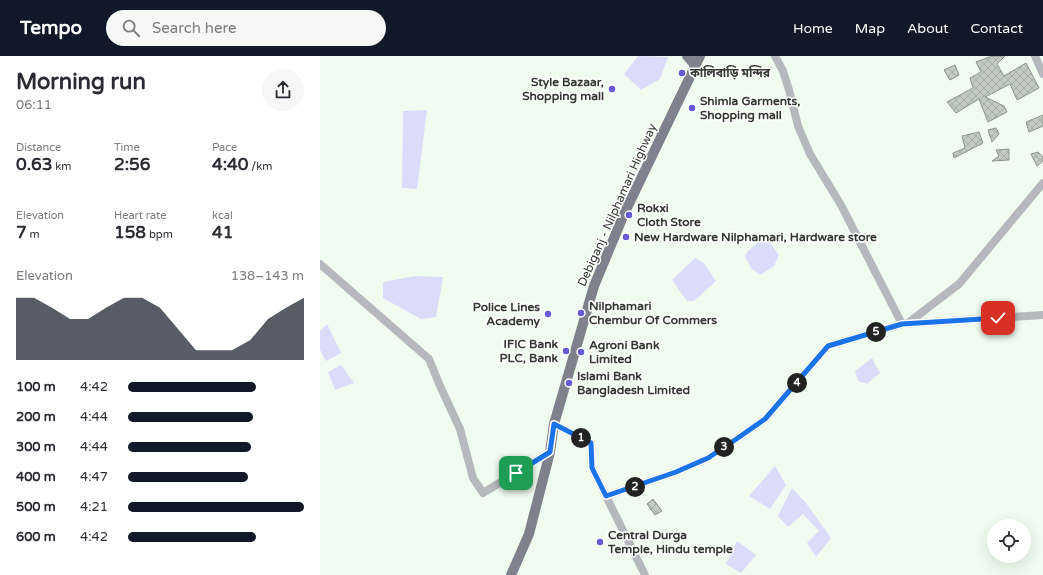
<!DOCTYPE html>
<html lang="en">
<head>
<meta charset="utf-8">
<style>
	:root { --surface:#fff; --page:#f7f7f7; --text:#2b2b33; --muted:#7c7c81; --accent:#111827 }
	body { margin:0; font-family:"Varela Round","Noto Sans Bengali",sans-serif; background:var(--page); color:var(--text); height:100vh; display:flex; flex-direction:column; font-size:15px; white-space:nowrap }
	* { box-sizing:border-box; margin:0 }
	p { font-size:13px; color:var(--muted) }
	.icon { flex:none; width:22px; height:22px; fill:none; stroke:currentColor; stroke-width:2; stroke-linecap:round; stroke-linejoin:round }
	.map { position:relative; flex:1; overflow:hidden }
	.sheet { display:flex; flex-direction:column; background:var(--surface); width:320px }
	.sheet>* { flex:none }
	.controls { position:absolute; left:667px; top:463px; display:grid; gap:8px }
	.controls a { display:grid; place-items:center; width:44px; height:44px; border-radius:50%; background:var(--surface); box-shadow:0 4px 16px #0002; font-size:20px }
	.pin { position:absolute; display:grid; place-items:center; width:34px; height:34px; color:#fff; margin:-17px; border-radius:8px; box-shadow:0 2px 6px #0006 }
	.km { position:absolute; width:20px; height:20px; margin:-10px; border-radius:50%; background:#222; color:#fff; font-size:11px; line-height:20px; text-align:center }
	.round { display:grid; place-items:center; flex:none; width:42px; height:42px; border-radius:21px; background:var(--page) }
	.headline { display:flex; align-items:center; justify-content:space-between; height:68px; padding:0 16px }
	h1 { font-size:22px; font-weight:700; line-height:30px }
	.stats { display:grid; grid-template-columns:repeat(3,1fr); gap:6px; height:68px; padding:4px 16px }
	.stats div { display:grid; align-content:center }
	.stats b { font-size:17px; font-weight:700 }
	.stats small { font-size:11px; font-weight:400 }
	.stats p { font-size:11px }
	.chart { height:112px; padding:8px 16px }
	.chart p { display:flex; justify-content:space-between }
	.chart svg { width:100%; height:72px; margin-top:4px; fill:var(--accent); opacity:.7 }
	ul { padding:0 16px; list-style:none; font-size:13px }
	li { display:grid; grid-template-columns:64px 48px 1fr; align-items:center; height:30px }
	li i { height:10px; border-radius:5px; background:var(--accent) }
	header { display:flex; align-items:center; gap:24px; box-sizing:border-box; height:56px; padding:0 20px; background:var(--accent); color:#fff }
	header strong { font-size:19px }
	nav { display:flex; gap:22px; margin-inline-start:auto; font-size:14px }
	.search { width:280px; height:36px; background:var(--page); display:flex; align-items:center; gap:10px; box-sizing:border-box; padding:0 14px; border-radius:22px; color:var(--muted); font-size:15px }
	main { display:flex; flex:1; min-height:0 }
	.map>svg:first-child { display:block }
	.water { fill:#dadcfa }
	.building { fill:url(#building-cross-hatch); stroke:#8b9589 }
	.lines { fill:none; stroke-linecap:round; stroke-linejoin:round }
	.minor { stroke:#b7b7be; stroke-width:8 }
	.major { stroke:#80818c; stroke-width:10 }
	.route-casing { stroke:#fff; stroke-width:8 }
	.route { stroke:#1a73e8; stroke-width:5 }
	.poi-dot { fill:#645bd4; stroke:#fff; stroke-width:1.5 }
	.labels { text-anchor:middle; stroke-width:3; stroke-linejoin:round; paint-order:stroke }
	.poi-label { font-size:12px; font-weight:bold; fill:#343833; stroke:#fff; text-anchor:start }
	.street-label { font-size:12px; fill:#343833; stroke:#fff }
</style>
</head>
<body>
<header>
<strong>Tempo</strong>
<div class="search"><svg class="icon" aria-label="search" viewBox="0 0 24 24"><circle cx="10" cy="10" r="6"/><path d="M15 15l6 6"/></svg>Search here</div>
<nav><a>Home</a><a>Map</a><a>About</a><a>Contact</a></nav>
</header>
<main>
<section class="sheet">
<div class="headline"><div><h1>Morning run</h1><p>06:11</p></div><a class="round"><svg class="icon" aria-label="share" viewBox="0 0 24 24"><path d="M12 15V3M7 8l5-5 5 5M5 13v7h14v-7"/></svg></a></div>
<div class="stats">
<div><p>Distance</p><b>0.63<small> km</small></b></div>
<div><p>Time</p><b>2:56</b></div>
<div><p>Pace</p><b>4:40<small> /km</small></b></div>
</div>
<div class="stats">
<div><p>Elevation</p><b>7<small> m</small></b></div>
<div><p>Heart rate</p><b>158<small> bpm</small></b></div>
<div><p>kcal</p><b>41</b></div>
</div>
<div class="chart"><p><span>Elevation</span>138–143 m</p>
<svg viewBox="0 0 160 44" preserveAspectRatio="none"><path d="M0 44V6L10 6L20 12L30 19L40 19L50 12L60 6L70 6L80 12L90 25L100 38L110 38L120 38L130 32L140 19L150 12L160 6V44z"/></svg>
</div>
<ul>
<li><b>100 m</b>4:42<i style="width:73%"></i></li>
<li><b>200 m</b>4:44<i style="width:71%"></i></li>
<li><b>300 m</b>4:44<i style="width:70%"></i></li>
<li><b>400 m</b>4:47<i style="width:68%"></i></li>
<li><b>500 m</b>4:21<i style="width:100%"></i></li>
<li><b>600 m</b>4:42<i style="width:73%"></i></li>
</ul>
</section>
<div class="map">
<svg width="723" height="519" viewBox="0 0 723 519">
	<defs>
		<pattern id="building-cross-hatch" width="8" height="8" patternUnits="userSpaceOnUse"><rect width="8" height="8" fill="#c1cbbf"/><path d="M0 0l8 8M0 8l8-8" fill="none" stroke="#a6afa5"/></pattern>
	</defs>
	<rect width="100%" height="100%" fill="#f1fcf0"/>
	<g class="water">
		<polygon points="318,0 348,1 340,23 321,34 304,18"/>
		<polygon points="107,54 97,133 82,132 83,55"/>
		<polygon points="441,184 450,187 459,199 454,210 440,219 431,212 425,201 427,196"/>
		<polygon points="375,202 384,207 396,225 374,245 367,245 352,224"/>
		<polygon points="95,220 123,221 116,261 101,263 63,242 63,226"/>
		<polygon points="7,268 21,297 6,305 0,294 0,275"/>
		<polygon points="552,302 560,317 547,328 538,325 535,315"/>
		<polygon points="21,309 34,327 15,334 8,316"/>
		<polygon points="455,410 466,429 450,453 429,440"/>
		<polygon points="472,432 486,447 511,482 496,501 487,487 499,475 483,458 468,471 458,460"/>
		<polygon points="417,485 436,499 421,517 406,508"/>
	</g>
	<g class="building">
		<polygon points="672,0 685,0 677,8 684,20 706,7 719,32 697,44 690,28 665,41 684,50 687,56 668,66 659,43 636,57 627,46 653,32 650,22 661,16 656,6"/>
		<polygon points="635,9 639,19 630,24 624,14"/>
		<polygon points="723,59 723,70 709,76 706,66"/>
		<polygon points="676,72 679,78 672,86 668,74"/>
		<polygon points="659,76 663,87 634,102 633,97 645,92 642,80"/>
		<polygon points="689,93 689,104 672,105 679,100 676,94"/>
		<polygon points="718,96 723,101 723,105 717,110 711,98"/>
		<polygon points="333,443 342,455 335,459 327,448"/>
	</g>
	<g class="lines">
		<g class="minor">
			<polyline points="455,0 463,15 469,34 478,70 490,98 521,149 582,268"/>
			<polyline points="715,0 723,18"/>
			<polyline points="0,208 109,303 120,330 140,373 153,422 163,437 230,396"/>
			<polyline points="588,267 639,228 723,127"/>
			<polyline points="234,368 271,387 272,412 286,440 356,416 388,402 412,386 445,363 508,290 582,268 723,259"/>
			<polyline points="286,440 325,519"/>
		</g>
		<g class="major">
			<polyline points="367,0 375,9"/>
			<polyline points="191,519 209,478 230,396 234,368 274,230 304,158 380,0"/>
		</g>
	</g>
	<g class="lines">
		<defs>
			<polyline id="route" points="196,417 230,396 234,368 271,387 272,412 286,440 356,416 388,402 412,386 445,363 508,290 582,268 678,262"/>
		</defs>
		<use href="#route" class="route-casing"/>
		<use href="#route" class="route"/>
	</g>
	<g class="poi-dot">
		<circle cx="362" cy="17" r="4"/>
		<circle cx="292" cy="33" r="4"/>
		<circle cx="372" cy="52" r="4"/>
		<circle cx="309" cy="159" r="4"/>
		<circle cx="306" cy="181" r="4"/>
		<circle cx="261" cy="257" r="4"/>
		<circle cx="228" cy="258" r="4"/>
		<circle cx="246" cy="295" r="4"/>
		<circle cx="261" cy="296" r="4"/>
		<circle cx="249" cy="327" r="4"/>
		<circle cx="280" cy="486" r="4"/>
	</g>
	<g class="labels">
		<g class="poi-label">
			<text x="370" y="21">কালিবাড়ি মন্দির</text>
			<text x="284" y="30" text-anchor="end">Style Bazaar,<tspan x="284" dy="14">Shopping mall</tspan></text>
			<text x="380" y="49">Shimla Garments,<tspan x="380" dy="14">Shopping mall</tspan></text>
			<text x="317" y="156">Rokxi<tspan x="317" dy="14">Cloth Store</tspan></text>
			<text x="314" y="185">New Hardware Nilphamari, Hardware store</text>
			<text x="269" y="254">Nilphamari<tspan x="269" dy="14">Chembur Of Commers</tspan></text>
			<text x="220" y="255" text-anchor="end">Police Lines<tspan x="220" dy="14">Academy</tspan></text>
			<text x="238" y="292" text-anchor="end">IFIC Bank<tspan x="238" dy="14">PLC, Bank</tspan></text>
			<text x="269" y="293">Agroni Bank<tspan x="269" dy="14">Limited</tspan></text>
			<text x="257" y="324">Islami Bank<tspan x="257" dy="14">Bangladesh Limited</tspan></text>
			<text x="288" y="483">Central Durga<tspan x="288" dy="14">Temple, Hindu temple</tspan></text>
		</g>
		<g class="street-label">
			<text transform="translate(297 149) rotate(-66)" y="4">Debiganj - Nilphamari Highway</text>
		</g>
	</g>
</svg>
<div class="controls">
<a><svg class="icon" aria-label="locate" viewBox="0 0 24 24"><circle cx="12" cy="12" r="6"/><path d="M12 2v4M12 18v4M2 12h4M18 12h4"/></svg></a>
</div>
<div class="pin" style="left:196px;top:417px;background:#1e9e55"><svg class="icon" aria-label="arrive" viewBox="0 0 24 24"><path d="M6 21V4h12l-3 4 3 4H6"/></svg></div>
<div class="pin" style="left:678px;top:262px;background:#d93025"><svg class="icon" aria-label="check" viewBox="0 0 24 24"><path d="M5 12l5 5 9-10"/></svg></div>
<b class="km" style="left:261px;top:382px">1</b>
<b class="km" style="left:315px;top:431px">2</b>
<b class="km" style="left:404px;top:391px">3</b>
<b class="km" style="left:477px;top:327px">4</b>
<b class="km" style="left:556px;top:276px">5</b>
</div>
</main>
</body>
</html>
